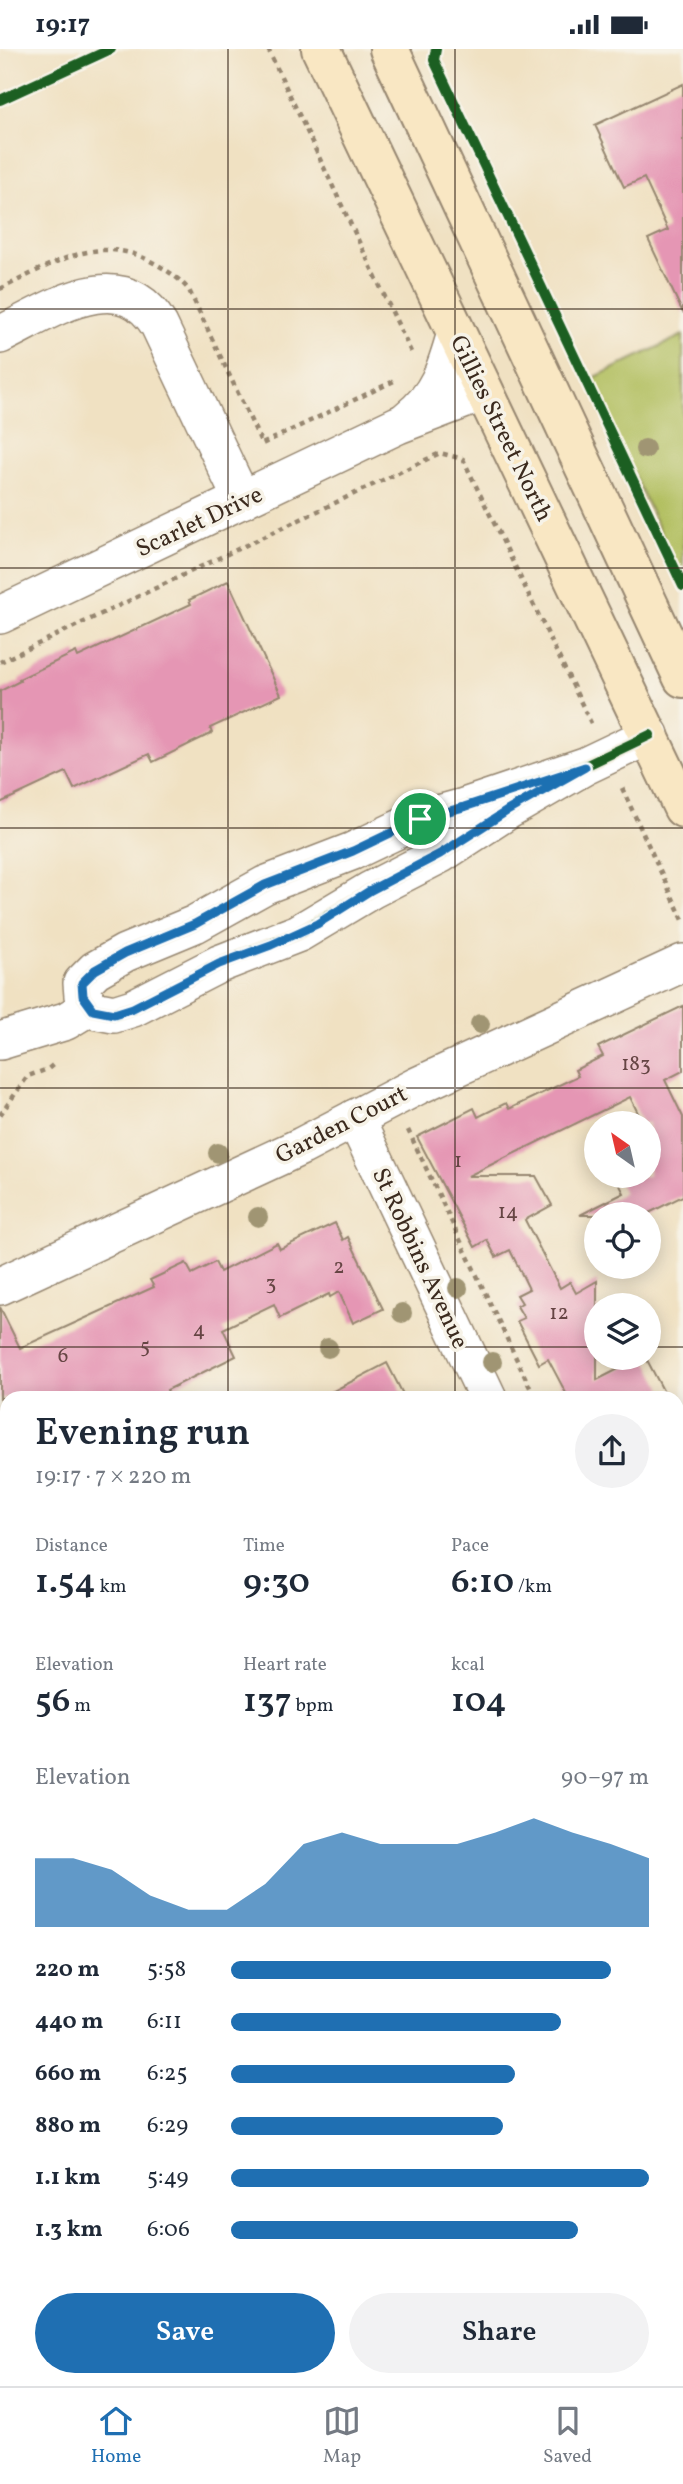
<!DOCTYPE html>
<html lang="en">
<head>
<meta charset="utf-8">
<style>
	:root { --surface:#fff; --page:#f2f2f3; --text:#1f2937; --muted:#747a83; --line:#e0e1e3; --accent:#1f6fb2 }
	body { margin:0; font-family:Vollkorn,serif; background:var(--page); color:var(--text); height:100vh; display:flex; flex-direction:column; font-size:26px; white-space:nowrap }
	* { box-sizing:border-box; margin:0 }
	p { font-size:23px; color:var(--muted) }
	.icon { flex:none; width:38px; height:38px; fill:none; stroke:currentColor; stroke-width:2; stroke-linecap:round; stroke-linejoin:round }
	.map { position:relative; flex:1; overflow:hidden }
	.panel { position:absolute; left:0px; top:1342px; width:684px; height:996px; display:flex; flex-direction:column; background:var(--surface); border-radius:21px 21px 0 0; box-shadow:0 4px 18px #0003 }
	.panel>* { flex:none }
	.needle { width:46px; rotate:326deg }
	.tools { position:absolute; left:584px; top:1062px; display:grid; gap:14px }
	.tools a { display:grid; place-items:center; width:77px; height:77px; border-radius:50%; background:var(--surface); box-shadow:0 4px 18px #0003; font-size:35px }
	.pin { position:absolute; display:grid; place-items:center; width:60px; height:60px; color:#fff; margin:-30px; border:4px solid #fff; border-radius:50%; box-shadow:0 2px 7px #0007 }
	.round { display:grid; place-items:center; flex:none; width:74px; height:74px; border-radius:37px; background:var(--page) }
	.summary { display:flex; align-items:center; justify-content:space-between; height:119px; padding:0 35px }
	h1 { font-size:38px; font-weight:600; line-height:52px }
	.stats { display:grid; grid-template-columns:repeat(3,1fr); gap:10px; height:119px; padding:7px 35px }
	.stats div { display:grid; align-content:center }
	.stats b { font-size:35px; font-weight:600 }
	.stats small { font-size:19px; font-weight:400 }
	.stats p { font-size:19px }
	.chart { height:196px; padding:14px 35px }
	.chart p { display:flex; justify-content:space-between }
	.chart svg { width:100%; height:126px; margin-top:7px; fill:var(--accent); opacity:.7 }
	.action { display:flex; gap:14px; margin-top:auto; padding:14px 35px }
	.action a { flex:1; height:80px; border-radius:42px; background:var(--accent); color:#fff; font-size:28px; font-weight:600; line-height:80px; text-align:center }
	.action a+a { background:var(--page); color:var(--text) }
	ul { padding:0 35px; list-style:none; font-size:23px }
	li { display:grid; grid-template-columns:112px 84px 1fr; align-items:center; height:52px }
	li i { height:18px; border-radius:9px; background:var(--accent) }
	.status { display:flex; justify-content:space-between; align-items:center; height:49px; padding:0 35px; background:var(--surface); direction:ltr }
	.status svg { height:19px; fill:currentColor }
	.tab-bar { display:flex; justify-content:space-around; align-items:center; height:98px; border-top:2px solid var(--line); background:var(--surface); font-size:19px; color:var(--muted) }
	.tab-bar a { display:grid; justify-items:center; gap:4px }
	.tab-bar .on { color:var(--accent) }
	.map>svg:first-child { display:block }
	.green { fill:#b3c062; stroke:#777540; stroke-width:2 }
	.water { fill:url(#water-ripples); stroke:#466d77; stroke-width:2 }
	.building { fill:#e596b4 }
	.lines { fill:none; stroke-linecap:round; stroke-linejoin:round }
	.street-casing { stroke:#968670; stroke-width:40 }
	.secondary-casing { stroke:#968670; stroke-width:42 }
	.path { stroke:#968670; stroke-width:4.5; stroke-dasharray:5 5; stroke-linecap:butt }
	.street { stroke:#fff; stroke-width:37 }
	.secondary { stroke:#f9e7c3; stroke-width:38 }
	.cycleway-casing { stroke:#f7f3e8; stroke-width:15 }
	.cycleway { stroke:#1b5e20; stroke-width:10 }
	.tree { fill:#a09573 }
	.route-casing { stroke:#fff; stroke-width:14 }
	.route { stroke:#1f6fb2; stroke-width:9 }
	.grid { fill:none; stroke:#3b2a1e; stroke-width:2; stroke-opacity:0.55 }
	.labels { text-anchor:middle; stroke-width:7; stroke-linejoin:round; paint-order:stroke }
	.number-label { font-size:21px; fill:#664544 }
	.street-label { font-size:24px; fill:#3b2a1e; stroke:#f7f3e8 }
</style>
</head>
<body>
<div class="status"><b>19:17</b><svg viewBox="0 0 49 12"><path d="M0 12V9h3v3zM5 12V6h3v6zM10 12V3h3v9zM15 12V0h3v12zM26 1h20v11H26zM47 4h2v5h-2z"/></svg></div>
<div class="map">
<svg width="683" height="2337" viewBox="0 0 683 2337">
	<defs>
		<pattern id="water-ripples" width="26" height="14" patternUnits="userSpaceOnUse" patternTransform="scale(1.75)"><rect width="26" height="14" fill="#52b0d0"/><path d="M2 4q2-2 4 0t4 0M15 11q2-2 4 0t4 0" fill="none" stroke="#458fa8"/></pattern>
	</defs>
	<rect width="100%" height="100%" fill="#f7f3e8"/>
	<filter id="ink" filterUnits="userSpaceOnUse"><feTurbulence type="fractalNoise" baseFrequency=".0143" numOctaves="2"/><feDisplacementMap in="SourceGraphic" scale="14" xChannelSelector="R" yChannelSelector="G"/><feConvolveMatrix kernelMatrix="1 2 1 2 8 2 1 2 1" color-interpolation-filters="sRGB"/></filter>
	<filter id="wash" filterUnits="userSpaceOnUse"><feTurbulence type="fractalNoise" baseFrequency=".00686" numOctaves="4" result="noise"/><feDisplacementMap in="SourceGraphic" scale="28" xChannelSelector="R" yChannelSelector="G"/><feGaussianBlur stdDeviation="1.57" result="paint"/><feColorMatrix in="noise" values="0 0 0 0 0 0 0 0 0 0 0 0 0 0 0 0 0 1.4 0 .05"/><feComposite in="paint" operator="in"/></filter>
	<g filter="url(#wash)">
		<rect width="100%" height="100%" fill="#f0e1c2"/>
		<g class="green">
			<polygon points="683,286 683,531 589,331"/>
			<polygon points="51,2331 457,2331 457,2337 54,2337"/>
		</g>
		<g class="water">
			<polygon points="146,2331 202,2331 202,2332 200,2337 146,2337"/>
			<polygon points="230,2331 399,2331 400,2337 227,2337"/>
		</g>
		<g id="blocks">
			<g class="building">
				<polygon points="683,35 683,264 648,190 668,181 644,129 624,138 595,76"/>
				<polygon points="228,532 281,646 210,679 212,684 153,713 149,705 74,740 66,723 0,754 0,642 20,632 19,630 76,603 78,608 191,555 189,551"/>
				<polygon points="683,957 683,1022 665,1031 683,1068 683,1147 645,1166 580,1166 624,1144 615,1127 649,1127 649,1074 643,1074 630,1048 468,1127 536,1127 552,1156 525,1171 560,1239 570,1233 576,1244 597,1232 597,1331 640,1309 646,1309 667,1349 560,1349 567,1346 548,1310 539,1315 517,1272 524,1269 517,1257 522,1254 517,1246 529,1240 510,1201 496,1208 487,1191 475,1198 417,1088 474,1059 478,1068 506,1054 509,1060 578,1027 575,1021 603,1007 598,998"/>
				<polygon points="335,1174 343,1191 348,1188 383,1260 353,1274 339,1243 330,1248 329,1245 280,1269 274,1255 223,1280 236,1307 167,1341 170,1349 0,1349 0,1258 20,1299 154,1238 150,1231 186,1214 192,1225 215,1213 220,1223 277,1194 280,1200"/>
				<polygon points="387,1314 405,1349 320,1349"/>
			</g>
		</g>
	</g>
	<g filter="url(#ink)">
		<use href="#blocks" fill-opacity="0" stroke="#968670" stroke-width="2"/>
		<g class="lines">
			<defs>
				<g id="street">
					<path d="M 0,286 C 48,263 120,211 159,276 L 242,451"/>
					<path d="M 408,370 C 438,347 446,319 456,284"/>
					<polyline points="0,566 398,376 484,343"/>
					<polyline points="585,717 464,758 420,770 353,802 265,836 195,875 125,904 95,921 82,934 83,947 93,961 114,965 133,959 219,915 299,884 371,841 441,805 507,762 585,717 650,686"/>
					<polyline points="0,992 66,972 89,958"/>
					<polyline points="355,1069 488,1349"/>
					<polyline points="0,1237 302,1097 417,1037 683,914"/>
					<polyline points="0,1691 7,1688"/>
					<polyline points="677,1745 683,1757"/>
					<polyline points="677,2112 683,2109"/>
					<polyline points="0,2174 7,2171"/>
				</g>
				<g id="secondary">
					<polyline points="321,0 683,759"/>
					<polyline points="389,0 683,629"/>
				</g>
			</defs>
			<use href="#street" class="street-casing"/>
			<use href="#secondary" class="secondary-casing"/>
			<g class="path">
				<polyline points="268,0 411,303"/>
				<path d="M 0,240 C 51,216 98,182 154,214 C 167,221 179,229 189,241 L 262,395 L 394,332"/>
				<polyline points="0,613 440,404 463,410 591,674"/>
				<polyline points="622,739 683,871"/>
				<polyline points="0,1066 28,1027 48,1020 54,1015"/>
				<polyline points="408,1081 535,1349"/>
				<polyline points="677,1653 683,1665"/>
				<polyline points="0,1744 7,1741"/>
				<polyline points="677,2162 683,2159"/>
				<polyline points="0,2226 7,2223"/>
			</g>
			<use href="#street" class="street"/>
			<use href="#secondary" class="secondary"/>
			<defs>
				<g id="cycleway">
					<polyline points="436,0 434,11 683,537"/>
					<polyline points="0,51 111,0"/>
					<polyline points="585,717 464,758 420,770 353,802 265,836 195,875 125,904 95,921 82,934 83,947 93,961 114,965 133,959 219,915 299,884 371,841 441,805 507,762 585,717 650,686"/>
				</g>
			</defs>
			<use href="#cycleway" class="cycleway-casing"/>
			<use href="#cycleway" class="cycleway"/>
		</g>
		<g class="tree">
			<circle cx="645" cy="400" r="10"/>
			<circle cx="480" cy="975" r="10"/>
			<circle cx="218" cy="1104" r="10"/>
			<circle cx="258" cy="1168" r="10"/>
			<circle cx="458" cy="1239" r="10"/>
			<circle cx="402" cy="1264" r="10"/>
			<circle cx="328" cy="1299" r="10"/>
			<circle cx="492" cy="1313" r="10"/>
		</g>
	</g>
	<g class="lines" filter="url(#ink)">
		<defs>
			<polygon id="route" points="585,718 507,762 440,805 371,841 317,875 271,896 219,915 133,959 114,965 93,961 83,947 82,934 95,921 125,904 195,875 265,836 353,802 420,770 464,758"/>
		</defs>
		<use href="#route" class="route-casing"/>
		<use href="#route" class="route"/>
	</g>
	<path class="grid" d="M 228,0 L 228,1349M 455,0 L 455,1349M 0,260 L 683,260M 0,519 L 683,519M 0,779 L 683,779M 0,1039 L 683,1039M 0,1298 L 597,1298M 649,1298 L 683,1298M 0,1558 L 7,1558M 677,1558 L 683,1558M 0,1818 L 7,1818M 677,1818 L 683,1818M 0,2077 L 7,2077M 677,2077 L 683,2077M 228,2331 L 228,2337M 455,2331 L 455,2337"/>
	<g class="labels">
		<g class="number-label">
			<text x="636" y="1021">183</text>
			<text x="458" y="1118">1</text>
			<text x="508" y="1169">14</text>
			<text x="339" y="1224">2</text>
			<text x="271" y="1240">3</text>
			<text x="559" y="1270">12</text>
			<text x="199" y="1287">4</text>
			<text x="145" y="1303">5</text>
			<text x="63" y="1313">6</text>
		</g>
		<g class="street-label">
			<text transform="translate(502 379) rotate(64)" y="8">Gillies Street North</text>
			<text transform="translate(199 472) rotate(-25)" y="8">Scarlet Drive</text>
			<text transform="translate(341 1075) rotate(-27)" y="8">Garden Court</text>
			<text transform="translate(421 1209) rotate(65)" y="8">St Robbins Avenue</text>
		</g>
	</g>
</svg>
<div class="tools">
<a><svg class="needle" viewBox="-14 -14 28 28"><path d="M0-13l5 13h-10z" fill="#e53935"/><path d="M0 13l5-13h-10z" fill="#747a83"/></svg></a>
<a><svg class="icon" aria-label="locate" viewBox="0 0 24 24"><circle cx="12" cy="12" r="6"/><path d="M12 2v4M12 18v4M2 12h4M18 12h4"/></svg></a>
<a><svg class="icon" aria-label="layers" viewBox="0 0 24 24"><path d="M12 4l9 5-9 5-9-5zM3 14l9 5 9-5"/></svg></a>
</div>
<div class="pin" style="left:420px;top:770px;background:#1e9e55"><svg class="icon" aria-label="arrive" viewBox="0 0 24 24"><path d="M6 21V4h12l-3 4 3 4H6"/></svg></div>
<section class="panel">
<div class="summary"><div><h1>Evening run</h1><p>19:17 · 7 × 220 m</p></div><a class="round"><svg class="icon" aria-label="share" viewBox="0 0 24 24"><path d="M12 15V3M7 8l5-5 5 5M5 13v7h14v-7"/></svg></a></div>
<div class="stats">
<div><p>Distance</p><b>1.54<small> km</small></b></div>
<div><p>Time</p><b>9:30</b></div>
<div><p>Pace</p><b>6:10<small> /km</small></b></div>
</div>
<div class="stats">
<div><p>Elevation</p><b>56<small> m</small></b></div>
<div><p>Heart rate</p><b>137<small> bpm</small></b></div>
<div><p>kcal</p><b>104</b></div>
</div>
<div class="chart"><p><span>Elevation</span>90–97 m</p>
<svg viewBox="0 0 160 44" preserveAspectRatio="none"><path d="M0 44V20L10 20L20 24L30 33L40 38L50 38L60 29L70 15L80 11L90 15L100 15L110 15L120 11L130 6L140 11L150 15L160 20V44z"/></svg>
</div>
<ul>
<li><b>220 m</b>5:58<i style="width:91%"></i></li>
<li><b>440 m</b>6:11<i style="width:79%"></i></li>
<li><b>660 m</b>6:25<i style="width:68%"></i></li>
<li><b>880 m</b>6:29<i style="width:65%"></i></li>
<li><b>1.1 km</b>5:49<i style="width:100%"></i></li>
<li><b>1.3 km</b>6:06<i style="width:83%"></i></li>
</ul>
<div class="action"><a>Save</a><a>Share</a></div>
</section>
</div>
<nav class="tab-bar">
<a class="on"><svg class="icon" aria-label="home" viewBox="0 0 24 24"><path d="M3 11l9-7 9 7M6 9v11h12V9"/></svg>Home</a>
<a><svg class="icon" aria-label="map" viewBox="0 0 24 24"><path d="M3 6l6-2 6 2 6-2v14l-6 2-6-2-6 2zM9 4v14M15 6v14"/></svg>Map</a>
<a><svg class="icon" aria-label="saved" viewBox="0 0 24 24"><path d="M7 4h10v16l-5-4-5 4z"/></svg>Saved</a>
</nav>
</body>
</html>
